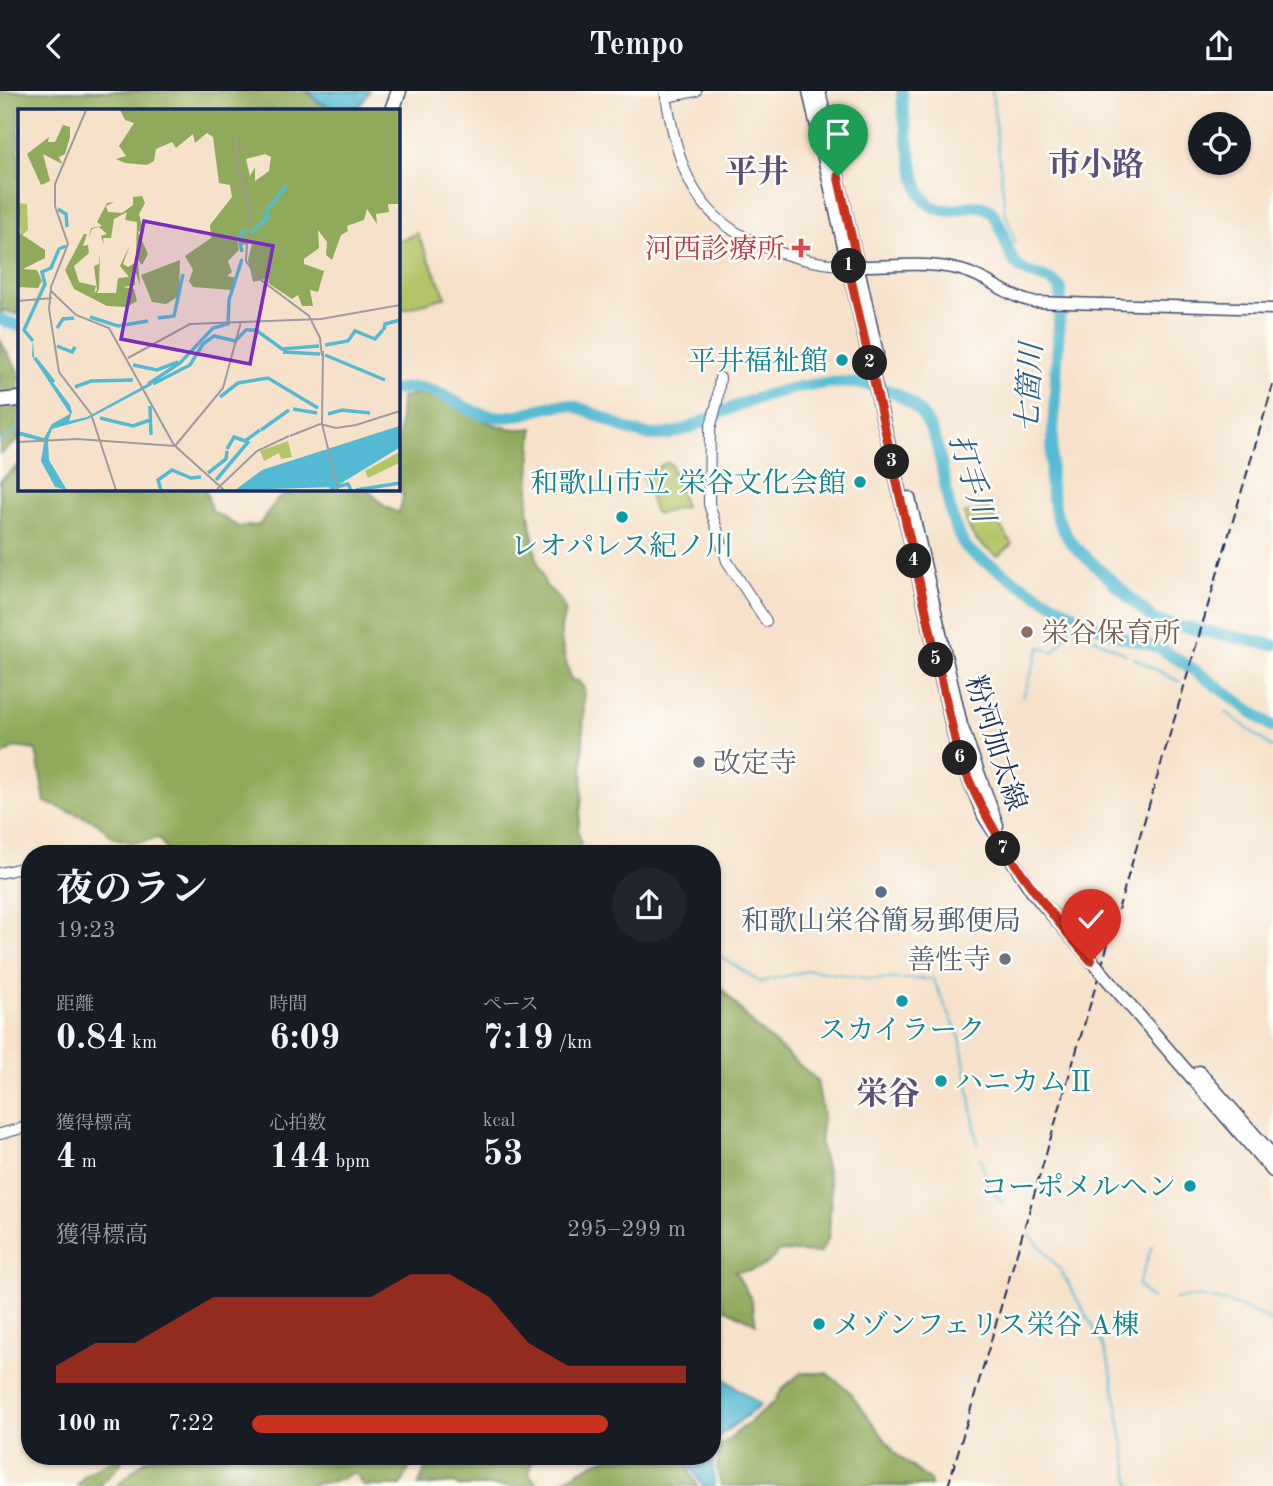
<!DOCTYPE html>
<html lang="ja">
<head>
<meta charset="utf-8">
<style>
	:root { --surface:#171b24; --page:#20242c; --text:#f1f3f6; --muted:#9ea1a6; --accent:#c8321e }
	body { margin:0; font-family:"Old Standard TT","Noto Serif JP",serif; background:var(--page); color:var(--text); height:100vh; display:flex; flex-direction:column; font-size:26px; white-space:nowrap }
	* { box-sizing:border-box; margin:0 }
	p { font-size:23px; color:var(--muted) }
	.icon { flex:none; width:38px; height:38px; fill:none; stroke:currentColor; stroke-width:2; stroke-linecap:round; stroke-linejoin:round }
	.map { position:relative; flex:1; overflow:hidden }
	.drawer { position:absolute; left:21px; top:754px; width:700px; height:620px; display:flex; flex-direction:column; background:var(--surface); border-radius:28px; box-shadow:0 2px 5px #0004 }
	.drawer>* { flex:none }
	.buttons { position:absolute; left:1188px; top:21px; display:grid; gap:14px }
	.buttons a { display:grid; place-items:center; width:63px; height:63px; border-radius:50%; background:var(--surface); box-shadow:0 2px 5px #0004; font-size:35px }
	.pin { position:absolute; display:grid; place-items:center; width:60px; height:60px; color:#fff; margin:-72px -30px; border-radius:50% 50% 50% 0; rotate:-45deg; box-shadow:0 0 7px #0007 }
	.pin .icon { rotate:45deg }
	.km { position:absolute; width:35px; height:35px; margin:-18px; border-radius:50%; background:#222; color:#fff; font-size:19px; line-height:35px; text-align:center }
	.round { display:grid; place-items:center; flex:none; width:74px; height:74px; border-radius:37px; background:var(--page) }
	.overview { display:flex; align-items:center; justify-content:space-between; height:119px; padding:0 35px }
	h1 { font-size:38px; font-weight:700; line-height:52px }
	.metrics { display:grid; grid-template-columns:repeat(3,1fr); gap:10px; height:119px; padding:7px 35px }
	.metrics div { display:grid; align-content:center }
	.metrics b { font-size:35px; font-weight:700 }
	.metrics small { font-size:19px; font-weight:400 }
	.metrics p { font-size:19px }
	.chart { height:196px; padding:14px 35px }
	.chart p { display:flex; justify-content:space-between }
	.chart svg { width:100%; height:126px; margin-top:7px; fill:var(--accent); opacity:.7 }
	ul { padding:0 35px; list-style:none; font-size:23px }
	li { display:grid; grid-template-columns:112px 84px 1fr; align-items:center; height:52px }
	li i { height:18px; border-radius:9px; background:var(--accent) }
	header { display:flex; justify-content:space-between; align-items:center; height:91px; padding:0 35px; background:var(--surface); font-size:32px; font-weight:700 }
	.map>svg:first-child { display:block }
	.green { fill:#b5c467; stroke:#687a62; stroke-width:2 }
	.forest { fill:#90aa5c; stroke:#566c5d; stroke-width:2 }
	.water { fill:#54bad3; stroke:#387498; stroke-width:2 }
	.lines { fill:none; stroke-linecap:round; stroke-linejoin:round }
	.stream { stroke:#54bad3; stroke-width:2 }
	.river { stroke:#54bad3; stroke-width:12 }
	.tertiary-casing { stroke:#3c4a6e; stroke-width:12 }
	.secondary-casing { stroke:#3c4a6e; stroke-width:13 }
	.primary-casing { stroke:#3c4a6e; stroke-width:15 }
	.motorway-casing { stroke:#3c4a6e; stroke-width:17 }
	.tertiary { stroke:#fff; stroke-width:10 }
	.secondary { stroke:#fff; stroke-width:10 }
	.primary { stroke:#fff; stroke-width:12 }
	.motorway { stroke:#fff; stroke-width:14 }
	.rail { stroke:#1b2f5e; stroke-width:2; stroke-dasharray:10 5; stroke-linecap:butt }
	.primary-bridge-casing { stroke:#3c4a6e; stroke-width:15; stroke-linecap:butt }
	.primary-bridge { stroke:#fff; stroke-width:12 }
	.route-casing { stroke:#fff; stroke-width:14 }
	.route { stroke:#c8321e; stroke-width:9 }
	.health-dot { fill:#e0444e; stroke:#fdfcf7; stroke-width:2.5 }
	.culture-dot { fill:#0f9aa8; stroke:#fdfcf7; stroke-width:2.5 }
	.education-dot { fill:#8d6e63; stroke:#fdfcf7; stroke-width:2.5 }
	.worship-dot { fill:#6b7280; stroke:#fdfcf7; stroke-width:2.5 }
	.service-dot { fill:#5c6f8a; stroke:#fdfcf7; stroke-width:2.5 }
	.labels { text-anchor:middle; stroke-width:5; stroke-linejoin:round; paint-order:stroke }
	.health-label { font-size:28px; fill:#be3a42; stroke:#fdfcf7; text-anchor:end }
	.culture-label { font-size:28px; fill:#0d838f; stroke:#fdfcf7; text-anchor:end }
	.education-label { font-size:28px; fill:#785e54; stroke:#fdfcf7; text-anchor:start }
	.street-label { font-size:28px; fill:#1b2f5e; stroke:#fdfcf7 }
	.worship-label { font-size:28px; fill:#5b616d; stroke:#fdfcf7; text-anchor:start }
	.service-label { font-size:28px; fill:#4e5e75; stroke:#fdfcf7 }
	.water-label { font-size:30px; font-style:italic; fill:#2f6087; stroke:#fdfcf7 }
	.quarter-label { font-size:32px; font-weight:bold; fill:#5d5078; stroke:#fdfcf7 }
	.inset-river { fill:none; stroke:#54bad3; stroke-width:3.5 }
	.inset-road { fill:none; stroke:#9e9a9f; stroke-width:2 }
	.view { fill:#7b2cbf; fill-opacity:0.15; stroke:#7b2cbf; stroke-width:3.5 }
	.inset-edge { fill:none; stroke:#1b2f5e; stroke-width:3.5 }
</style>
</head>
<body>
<header><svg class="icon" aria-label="back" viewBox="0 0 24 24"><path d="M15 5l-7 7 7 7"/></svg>Tempo<svg class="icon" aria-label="share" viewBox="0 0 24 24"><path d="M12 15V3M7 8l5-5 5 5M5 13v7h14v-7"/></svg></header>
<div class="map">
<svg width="1273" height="1395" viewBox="0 0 1273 1395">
	<rect width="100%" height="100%" fill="#fdfcf7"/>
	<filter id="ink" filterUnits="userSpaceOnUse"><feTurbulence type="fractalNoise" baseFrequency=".0143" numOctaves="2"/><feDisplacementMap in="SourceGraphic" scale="14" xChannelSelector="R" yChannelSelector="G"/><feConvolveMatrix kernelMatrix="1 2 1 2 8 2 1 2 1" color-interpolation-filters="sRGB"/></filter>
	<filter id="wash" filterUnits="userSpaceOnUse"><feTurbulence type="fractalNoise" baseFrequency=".00686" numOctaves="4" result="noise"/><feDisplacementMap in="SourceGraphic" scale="28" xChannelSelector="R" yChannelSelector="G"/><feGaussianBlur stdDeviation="1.57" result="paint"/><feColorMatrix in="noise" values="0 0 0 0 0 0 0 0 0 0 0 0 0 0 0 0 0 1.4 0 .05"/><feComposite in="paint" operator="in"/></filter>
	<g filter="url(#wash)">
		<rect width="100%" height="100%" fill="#f6e2ca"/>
		<g class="green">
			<polygon points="417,142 446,206 397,220 397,151"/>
			<polygon points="666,372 671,373 685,416 657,423 654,420 643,384"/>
			<path d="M 988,418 L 1012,453 L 998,465 C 978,453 970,445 964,423 Z"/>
		</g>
		<g class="forest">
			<polygon points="0,0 307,0 316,10 334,19 19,19 19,224 3,219 0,229"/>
			<polygon points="0,249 19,282 19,349 0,363"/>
			<path d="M 420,302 C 461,309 486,344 533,337 L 528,418 L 537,470 L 546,495 L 560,508 L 566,522 C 554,542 566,567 571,589 L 578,590 L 584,597 L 582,706 L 578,740 L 581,752 L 577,759 L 568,763 L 169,763 L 159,747 L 133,752 L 112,746 L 97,731 L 45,711 L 36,659 L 15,656 L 0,666 L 0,390 L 19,374 L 19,397 L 205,397 L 212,420 L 239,436 L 259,434 L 277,409 L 297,397 L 366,397 L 385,416 L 399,422 L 403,407 L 397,382 L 401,307 Z"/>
			<path d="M 712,887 L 758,938 L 817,989 L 823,1024 L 820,1052 L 831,1096 L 829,1146 L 820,1162 L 779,1160 C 766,1177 757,1180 735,1180 L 751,1208 L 756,1233 L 724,1217 L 712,1218 Z"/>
			<polygon points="801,1282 826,1282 847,1298 897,1364 930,1390 931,1395 721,1395 717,1377 720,1355 774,1311 783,1297"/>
			<polygon points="119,1365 122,1371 100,1395 77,1395 85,1384"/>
			<polygon points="155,1365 415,1365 401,1395 363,1395 354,1381 339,1389 302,1395 117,1395 145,1369"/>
			<polygon points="431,1365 466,1365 489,1378 509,1365 541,1365 532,1371 529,1383 539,1395 458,1395 455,1392 418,1395"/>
			<polygon points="612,1365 682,1365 697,1395 553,1395 592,1373"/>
		</g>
		<g class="water">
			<path d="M 307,0 L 369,0 C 356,31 326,20 307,0 Z"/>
			<polygon points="717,1283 761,1314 718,1346 712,1361 712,1284"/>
			<polygon points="685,1365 712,1365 714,1395 702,1395"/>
		</g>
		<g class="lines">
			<g class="stream">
				<polyline points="992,0 1005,120 1015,152"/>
				<polyline points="1011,165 1013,161"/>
				<polyline points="0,351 19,338"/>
				<polyline points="1134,567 1180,591"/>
				<polyline points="1023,606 1040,556 1054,561 1071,536 1126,563"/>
				<polyline points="1226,621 1273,657"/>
				<polyline points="712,867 722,866 760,891 811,879 873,888 933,888 960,947 978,1054"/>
				<polyline points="980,1066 987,1092 1002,1112"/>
				<polyline points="1030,1144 1059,1177 1102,1252 1111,1280 1131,1395"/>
				<polyline points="1152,1155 1138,1194 1152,1209"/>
				<path d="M 1174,1208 C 1211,1202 1241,1214 1273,1231"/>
			</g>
			<g class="river">
				<path d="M 902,0 C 901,16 914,92 922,105 C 925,111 932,116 938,118 C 954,124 970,110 986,117 C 1003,124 1003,161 1019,176 C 1032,187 1051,185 1061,198 L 1050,393 L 1057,426 L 1064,440 L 1071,452 L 1155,530 L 1273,554"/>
				<polyline points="0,228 19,235"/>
				<path d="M 397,299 C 437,287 456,320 491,325 C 525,330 547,309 573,315 C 600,321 624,343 653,344 C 682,345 706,328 732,317 C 781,296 853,278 902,306 C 956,337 934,419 968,458 C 974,465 986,471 994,476 C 1031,501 1072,525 1114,543 C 1130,550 1149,551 1164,560 C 1202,582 1237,611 1273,636"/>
			</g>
		</g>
	</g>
	<g filter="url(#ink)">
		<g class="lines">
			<defs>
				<g id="tertiary">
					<path d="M 665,0 C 671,33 678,74 697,103 C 727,151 795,171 848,175"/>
					<polyline points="666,6 696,0"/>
					<polyline points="720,287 717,312 710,338 709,413 727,470 766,530"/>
					<polyline points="0,782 30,775"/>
					<polyline points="0,1043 30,1035"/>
				</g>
				<path id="secondary" d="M 851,175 C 888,176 929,169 964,180 C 989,187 1008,206 1033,211 L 1273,218"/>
				<g id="primary">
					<polyline points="809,0 958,662 984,725 1032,800"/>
					<polyline points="819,0 877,263"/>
					<polyline points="909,407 961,634 997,734"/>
					<polyline points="1176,968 1273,1080"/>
					<polyline points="1199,981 1273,1065"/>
				</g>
				<g id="motorway">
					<polyline points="392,19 399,0"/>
					<polyline points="0,310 19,308"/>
				</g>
			</defs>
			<use href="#tertiary" class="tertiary-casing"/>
			<use href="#secondary" class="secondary-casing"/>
			<use href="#primary" class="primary-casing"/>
			<use href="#motorway" class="motorway-casing"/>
			<use href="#tertiary" class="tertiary"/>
			<use href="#secondary" class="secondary"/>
			<use href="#primary" class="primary"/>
			<use href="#motorway" class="motorway"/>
			<polyline class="rail" points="948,1395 1273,294"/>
			<defs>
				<polyline id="primary-bridge" points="1032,800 1176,968"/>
			</defs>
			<use href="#primary-bridge" class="primary-bridge-casing"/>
			<use href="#primary-bridge" class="primary-bridge"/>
		</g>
	</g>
	<g class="lines" filter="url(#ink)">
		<defs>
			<path id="route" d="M 838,85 L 858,175 L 848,175 L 958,662 C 988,743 1035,805 1091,870"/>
		</defs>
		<use href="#route" class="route-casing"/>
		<use href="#route" class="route"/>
	</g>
	<path class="health-dot" d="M797.5 146.5h7v7h7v7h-7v7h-7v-7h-7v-7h7z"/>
	<g class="culture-dot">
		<circle cx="842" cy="269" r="7"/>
		<circle cx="860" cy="391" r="7"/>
		<circle cx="622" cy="426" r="7"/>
		<circle cx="902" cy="910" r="7"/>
		<circle cx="941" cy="990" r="7"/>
		<circle cx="1190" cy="1095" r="7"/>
		<circle cx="819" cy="1233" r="7"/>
	</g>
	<circle class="education-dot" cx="1027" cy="541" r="7"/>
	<g class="worship-dot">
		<circle cx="699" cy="671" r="7"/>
		<circle cx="1005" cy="868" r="7"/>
	</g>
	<circle class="service-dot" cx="881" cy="801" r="7"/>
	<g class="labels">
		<g class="health-label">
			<text x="785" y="167">河西診療所</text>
		</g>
		<g class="culture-label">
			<text x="828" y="279">平井福祉館</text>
			<text x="846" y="401">和歌山市立 栄谷文化会館</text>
			<text x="622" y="464" text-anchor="middle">レオパレス紀ノ川</text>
			<text x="902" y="948" text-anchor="middle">スカイラーク</text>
			<text x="955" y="1000" text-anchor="start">ハニカムⅡ</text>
			<text x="1176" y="1105">コーポメルヘン</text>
			<text x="833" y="1243" text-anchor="start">メゾンフェリス栄谷 A棟</text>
		</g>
		<g class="education-label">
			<text x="1041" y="551">栄谷保育所</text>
		</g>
		<g class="street-label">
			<text transform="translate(997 652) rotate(72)" y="10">粉河加太線</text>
		</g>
		<g class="worship-label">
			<text x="713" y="681">改定寺</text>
			<text x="991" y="878" text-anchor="end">善性寺</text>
		</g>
		<g class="service-label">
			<text x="881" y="839">和歌山栄谷簡易郵便局</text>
		</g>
		<g class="water-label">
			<text transform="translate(1029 297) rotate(-87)" y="10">七箇川</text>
			<text transform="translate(972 387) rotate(73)" y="10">打手川</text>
		</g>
		<g class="quarter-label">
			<text x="1096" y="84">市小路</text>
			<text x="757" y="91">平井</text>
			<text x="888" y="1013">栄谷</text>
		</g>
	</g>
	<g transform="translate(18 18)">
		<rect width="382" height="382" fill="#f6e2ca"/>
		<path d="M 0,94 L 9,95 L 10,121 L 3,127 ZM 270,332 L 274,348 L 263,350 L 261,344 L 246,352 L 242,342 ZM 381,343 L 381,354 L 350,369 L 347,362 Z" fill="#b5c467"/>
		<path d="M 102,1 L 381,1 L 381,95 L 370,95 L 371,103 L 358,105 L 359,115 L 349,100 L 346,111 L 329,117 L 330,122 L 323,126 L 314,151 L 308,146 L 309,133 L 300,121 L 301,139 L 286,150 L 286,155 L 306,162 L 300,183 L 292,181 L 295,197 L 284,197 L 280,186 L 274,190 L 250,174 L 251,169 L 235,173 L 230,151 L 234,134 L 224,136 L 219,129 L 221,141 L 210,152 L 214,163 L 209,167 L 219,169 L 214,181 L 175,178 L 171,172 L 175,161 L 167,147 L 193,129 L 192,116 L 214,88 L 212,76 L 201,74 L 195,28 L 189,24 L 177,34 L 175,25 L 158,39 L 154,33 L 138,40 L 136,52 L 129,56 L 107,54 L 98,50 L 108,47 L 101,37 L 116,14 L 107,11 ZM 247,45 L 253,48 L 251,62 L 237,72 L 237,58 L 232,67 L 228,50 ZM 45,16 L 52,18 L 52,28 L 47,45 L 41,48 L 44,55 L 25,45 L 32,72 L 23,76 L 9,45 L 31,28 L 30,33 L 37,33 ZM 124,87 L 127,94 L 121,105 L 126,124 L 124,121 L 120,123 L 130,145 L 124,156 L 118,149 L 119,113 L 107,111 L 109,103 L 96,110 L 93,129 L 85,129 L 86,136 L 83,127 L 89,125 L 81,118 L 74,120 L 71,129 L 73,119 L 84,117 L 79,113 L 89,94 L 96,93 L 88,97 L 90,103 L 104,104 L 115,96 L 115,88 ZM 0,123 L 27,141 L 27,149 L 5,160 L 19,161 L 24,172 L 20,179 L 0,178 ZM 66,125 L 69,125 L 65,137 L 70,136 L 71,144 L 56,157 L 61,173 L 78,177 L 76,184 L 79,181 L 76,157 L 81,155 L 82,143 L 81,180 L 79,184 L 98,184 L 100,169 L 111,168 L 102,157 L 112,136 L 105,155 L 110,158 L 120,152 L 122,177 L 117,161 L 117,176 L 105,178 L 116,180 L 119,192 L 109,198 L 89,197 L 56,180 L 47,161 ZM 162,151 L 161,187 L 148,195 L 134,193 L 123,166 Z" fill="#90aa5c" fill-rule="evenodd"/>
		<path d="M 15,230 L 16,248 L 52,296 L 54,303 L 51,312 L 69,308 L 133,273 L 134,276 L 70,310 L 34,320 L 30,331 L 31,351 L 49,381 L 37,378 L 23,352 L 26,333 L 0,326 L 0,322 L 26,329 L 34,315 L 52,305 L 14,247 ZM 381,317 L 381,339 L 317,378 L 217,381 L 244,361 Z" fill="#54bad3"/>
		<path class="inset-river" d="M 40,100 L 48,105 L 49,118M 233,124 L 250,108 L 247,104 L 269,76M 224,143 L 221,128 L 227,121M 72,208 L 100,217 L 130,212M 140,209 L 156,207 L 165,165M 39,219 L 45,210 L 56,209M 366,221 L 367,215 L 382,211M 15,232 L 6,221 L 27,175 L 24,163 L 33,159 L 41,140 L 48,137M 307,236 L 330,232 L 337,222 L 357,230 L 365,221M 39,237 L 54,243 L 57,238M 265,243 L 302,245M 307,246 L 367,271M 17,249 L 36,273M 115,256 L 139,261 L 160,253M 130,275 L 162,254 L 195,219 L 210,215 L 211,191 L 224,150M 135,275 L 172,256 L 185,235 L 196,227 L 217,232 L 228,221 L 238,221 L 264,240 L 301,237M 57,278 L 73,272 L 115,271M 202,288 L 220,274 L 250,269 L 300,299M 132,297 L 133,326M 275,300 L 299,304M 310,305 L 324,301 L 352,304M 82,309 L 115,317 L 132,311M 243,321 L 271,301M 209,340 L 216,328 L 227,332 L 242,321M 190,364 L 208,350 L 209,342M 198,371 L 231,332M 307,372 L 314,379 L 330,375 L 333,381M 143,381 L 140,371 L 154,361 L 173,369 L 183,368M 338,381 L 382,374"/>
		<path class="inset-road" d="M 68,1 L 37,75 L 37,97 L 50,135 L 33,178 L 31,200 L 41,263 L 73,305 L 98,381M 218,27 L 219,56 L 231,98 L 228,152 L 239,168 L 291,207 L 302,229 L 304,247M 33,182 L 58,206 L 91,219 L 156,336 L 206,381M 0,192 L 34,189M 305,242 L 304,315 L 320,381M 110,249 L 172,215 L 303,210 L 382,196M 272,327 L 302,315 L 318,319 L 338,316 L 382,302M 0,333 L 59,330 L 157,337M 157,337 L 205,279 L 223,213M 199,380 L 239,342 L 271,327"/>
		<path class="view" d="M 126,112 L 255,137 L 232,255 L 103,230 Z"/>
		<rect width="382" height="382" class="inset-edge"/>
	</g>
</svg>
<div class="buttons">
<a><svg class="icon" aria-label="locate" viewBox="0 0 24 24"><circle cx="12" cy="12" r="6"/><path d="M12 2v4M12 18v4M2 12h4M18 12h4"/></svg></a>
</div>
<div class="pin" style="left:838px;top:85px;background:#1e9e55"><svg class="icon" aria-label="arrive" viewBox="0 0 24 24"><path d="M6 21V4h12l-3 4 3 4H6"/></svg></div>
<div class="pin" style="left:1091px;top:870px;background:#d93025"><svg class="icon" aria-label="check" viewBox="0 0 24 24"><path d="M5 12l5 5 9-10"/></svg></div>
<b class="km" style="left:849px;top:175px">1</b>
<b class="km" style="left:870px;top:272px">2</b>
<b class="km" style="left:892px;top:371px">3</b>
<b class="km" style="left:914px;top:470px">4</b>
<b class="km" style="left:936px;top:569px">5</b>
<b class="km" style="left:960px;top:667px">6</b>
<b class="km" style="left:1003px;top:758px">7</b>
<section class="drawer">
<div class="overview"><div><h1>夜のラン</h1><p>19:23</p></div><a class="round"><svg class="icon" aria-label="share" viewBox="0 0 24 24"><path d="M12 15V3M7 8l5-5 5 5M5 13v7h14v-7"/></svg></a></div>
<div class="metrics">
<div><p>距離</p><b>0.84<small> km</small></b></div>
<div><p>時間</p><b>6:09</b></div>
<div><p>ペース</p><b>7:19<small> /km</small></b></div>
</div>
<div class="metrics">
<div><p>獲得標高</p><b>4<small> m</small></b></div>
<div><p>心拍数</p><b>144<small> bpm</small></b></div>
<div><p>kcal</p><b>53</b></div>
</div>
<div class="chart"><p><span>獲得標高</span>295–299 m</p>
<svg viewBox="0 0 160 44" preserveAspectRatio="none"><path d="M0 44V38L10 30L20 30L30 22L40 14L50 14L60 14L70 14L80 14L90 6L100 6L110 14L120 30L130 38L140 38L150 38L160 38V44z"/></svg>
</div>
<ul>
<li><b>100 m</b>7:22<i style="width:82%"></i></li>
</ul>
</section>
</div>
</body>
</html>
